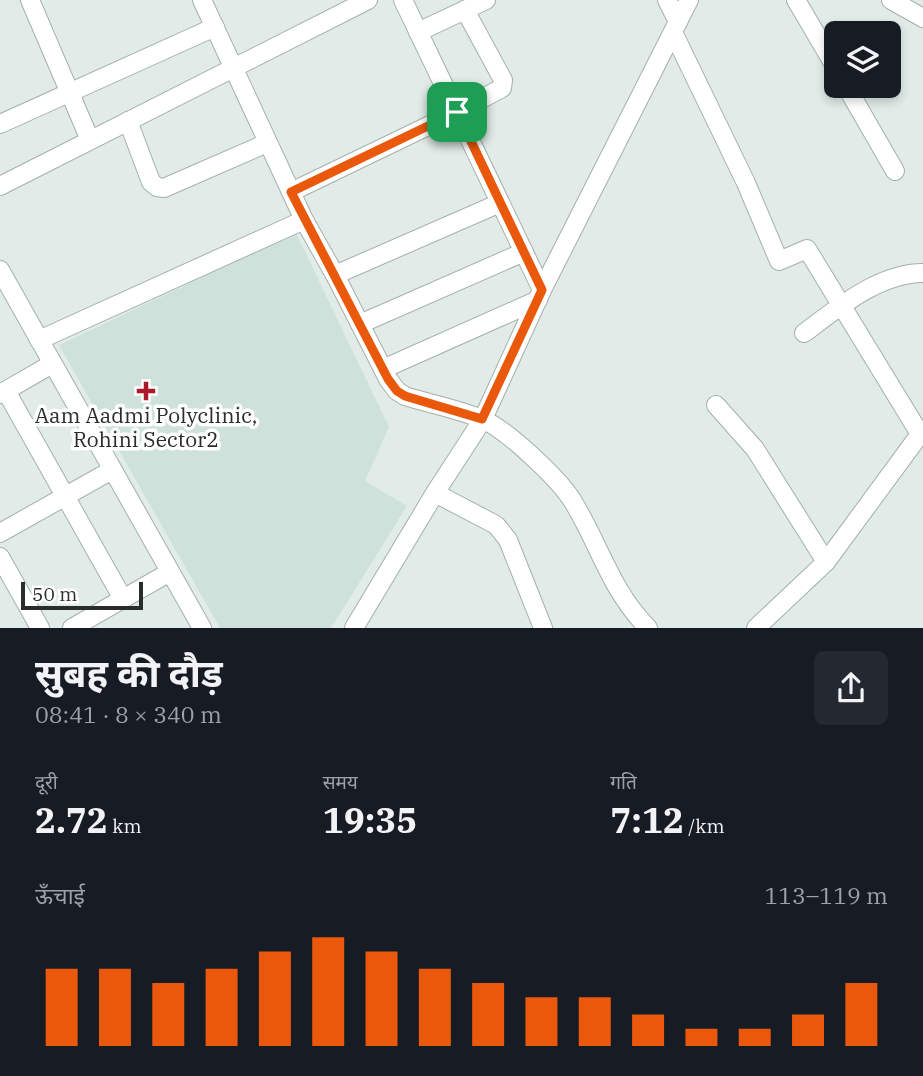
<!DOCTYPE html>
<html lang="hi">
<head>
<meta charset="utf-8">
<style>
	:root { --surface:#171b24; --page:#242831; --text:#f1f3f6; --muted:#9ea1a6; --accent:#ea580c }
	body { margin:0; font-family:"IBM Plex Serif","Noto Sans Devanagari",serif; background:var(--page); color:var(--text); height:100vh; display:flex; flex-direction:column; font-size:26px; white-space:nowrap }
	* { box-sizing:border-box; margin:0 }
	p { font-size:23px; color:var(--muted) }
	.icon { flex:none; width:38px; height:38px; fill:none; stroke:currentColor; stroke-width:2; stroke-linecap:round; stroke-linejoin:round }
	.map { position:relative; height:628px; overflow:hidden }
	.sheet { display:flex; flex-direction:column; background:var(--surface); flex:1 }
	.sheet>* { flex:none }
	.fabs { position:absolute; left:824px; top:21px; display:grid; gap:14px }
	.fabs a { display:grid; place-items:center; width:77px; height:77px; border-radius:10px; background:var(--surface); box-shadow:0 4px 10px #0003; font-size:35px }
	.scale { position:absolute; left:21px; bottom:18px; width:122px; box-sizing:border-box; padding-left:7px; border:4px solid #292d2c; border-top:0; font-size:19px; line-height:24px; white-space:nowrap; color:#292d2c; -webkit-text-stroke:5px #fff; paint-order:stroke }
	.pin { position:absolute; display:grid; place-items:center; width:60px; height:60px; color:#fff; margin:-30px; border-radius:14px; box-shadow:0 4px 10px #0006 }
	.round { display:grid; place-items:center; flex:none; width:74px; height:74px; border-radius:10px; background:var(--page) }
	.head { display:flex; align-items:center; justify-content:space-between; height:119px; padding:0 35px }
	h1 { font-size:38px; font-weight:700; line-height:52px }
	.metrics { display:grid; grid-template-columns:repeat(3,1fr); gap:10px; height:119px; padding:7px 35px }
	.metrics div { display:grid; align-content:center }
	.metrics b { font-size:35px; font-weight:700 }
	.metrics small { font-size:19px; font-weight:400 }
	.metrics p { font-size:19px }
	.chart { height:196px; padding:14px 35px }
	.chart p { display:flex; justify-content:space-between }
	.chart svg { width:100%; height:126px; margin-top:7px; stroke:var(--accent); stroke-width:6 }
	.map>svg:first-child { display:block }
	.built { fill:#cee1da }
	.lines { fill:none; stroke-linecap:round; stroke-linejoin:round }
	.minor-casing { stroke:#a5afab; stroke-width:20 }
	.minor { stroke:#fff; stroke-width:18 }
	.route-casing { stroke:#fff; stroke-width:14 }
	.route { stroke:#ea580c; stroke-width:9 }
	.poi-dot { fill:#ad192a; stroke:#fff; stroke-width:2.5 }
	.labels { text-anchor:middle; stroke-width:7; stroke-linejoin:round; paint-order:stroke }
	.poi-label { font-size:21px; fill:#292d2c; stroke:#fff }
</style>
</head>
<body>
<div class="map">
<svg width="923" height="628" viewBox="0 0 923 628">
	<rect width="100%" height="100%" fill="#e1ece8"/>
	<polygon class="built" points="296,233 389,427 365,481 407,506 331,628 220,628 59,345"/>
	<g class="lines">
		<defs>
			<g id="minor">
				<polyline points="30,0 90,140"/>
				<path d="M 202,0 L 304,220 L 335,275 L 388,379 L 397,391 L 405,396 C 430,404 458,409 482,419 C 507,430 557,477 572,500 C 600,545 609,588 648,628"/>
				<polyline points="403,0 542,290"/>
				<polyline points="667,0 678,22"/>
				<polyline points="796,0 836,68"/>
				<polyline points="891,0 923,18"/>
				<polyline points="418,32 486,0"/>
				<polyline points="673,32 746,183 779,261 807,249 920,434"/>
				<polyline points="846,86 895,171"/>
				<polyline points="128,121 151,182 157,187 164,188 267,143"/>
				<polyline points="0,124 215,27"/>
				<polyline points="0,186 368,0"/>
				<polyline points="291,192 457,112 502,88 503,80 465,10"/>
				<polyline points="0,270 202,628"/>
				<polyline points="335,275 500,203"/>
				<polyline points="360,324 524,252"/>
				<path d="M 804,333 C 838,308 879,273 923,273"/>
				<polyline points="39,340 304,220"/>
				<polyline points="383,369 538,300"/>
				<polyline points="6,391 123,599"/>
				<polyline points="0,394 52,364"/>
				<polyline points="716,405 755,449 826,562"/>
				<polyline points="435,493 496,525 508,540 543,628"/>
				<polyline points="0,533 112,470"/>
				<polyline points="0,557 40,628"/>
				<polyline points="72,628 170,572"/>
				<polyline points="354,628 435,493 483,419 542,290 689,0"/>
				<polyline points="756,628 826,562 923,430"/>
			</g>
		</defs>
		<use href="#minor" class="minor-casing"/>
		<use href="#minor" class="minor"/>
	</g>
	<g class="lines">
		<defs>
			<polygon id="route" points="457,112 542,290 482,419 405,396 397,391 388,379 291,192"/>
		</defs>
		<use href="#route" class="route-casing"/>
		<use href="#route" class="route"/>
	</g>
	<path class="poi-dot" d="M142.5 380.5h7v7h7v7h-7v7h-7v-7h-7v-7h7z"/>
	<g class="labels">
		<g class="poi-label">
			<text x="146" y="423">Aam Aadmi Polyclinic,<tspan x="146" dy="24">Rohini Sector2</tspan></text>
		</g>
	</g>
</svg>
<div class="fabs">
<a><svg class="icon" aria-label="layers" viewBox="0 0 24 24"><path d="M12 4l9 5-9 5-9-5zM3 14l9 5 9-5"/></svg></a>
</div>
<div class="scale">50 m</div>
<div class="pin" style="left:457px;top:112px;background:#1e9e55"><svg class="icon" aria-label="arrive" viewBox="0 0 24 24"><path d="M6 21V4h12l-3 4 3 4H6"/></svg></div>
</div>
<section class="sheet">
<div class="head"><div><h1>सुबह की दौड़</h1><p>08:41 · 8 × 340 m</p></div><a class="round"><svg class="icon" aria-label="share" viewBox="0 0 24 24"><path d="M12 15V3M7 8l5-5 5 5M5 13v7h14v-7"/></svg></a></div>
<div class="metrics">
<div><p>दूरी</p><b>2.72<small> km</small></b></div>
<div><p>समय</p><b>19:35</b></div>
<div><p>गति</p><b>7:12<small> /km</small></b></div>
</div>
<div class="chart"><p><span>ऊँचाई</span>113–119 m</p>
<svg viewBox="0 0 160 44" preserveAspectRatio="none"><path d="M5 44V17M15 44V17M25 44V22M35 44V17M45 44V11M55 44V6M65 44V11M75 44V17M85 44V22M95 44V27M105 44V27M115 44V33M125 44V38M135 44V38M145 44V33M155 44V22"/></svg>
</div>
</section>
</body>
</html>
